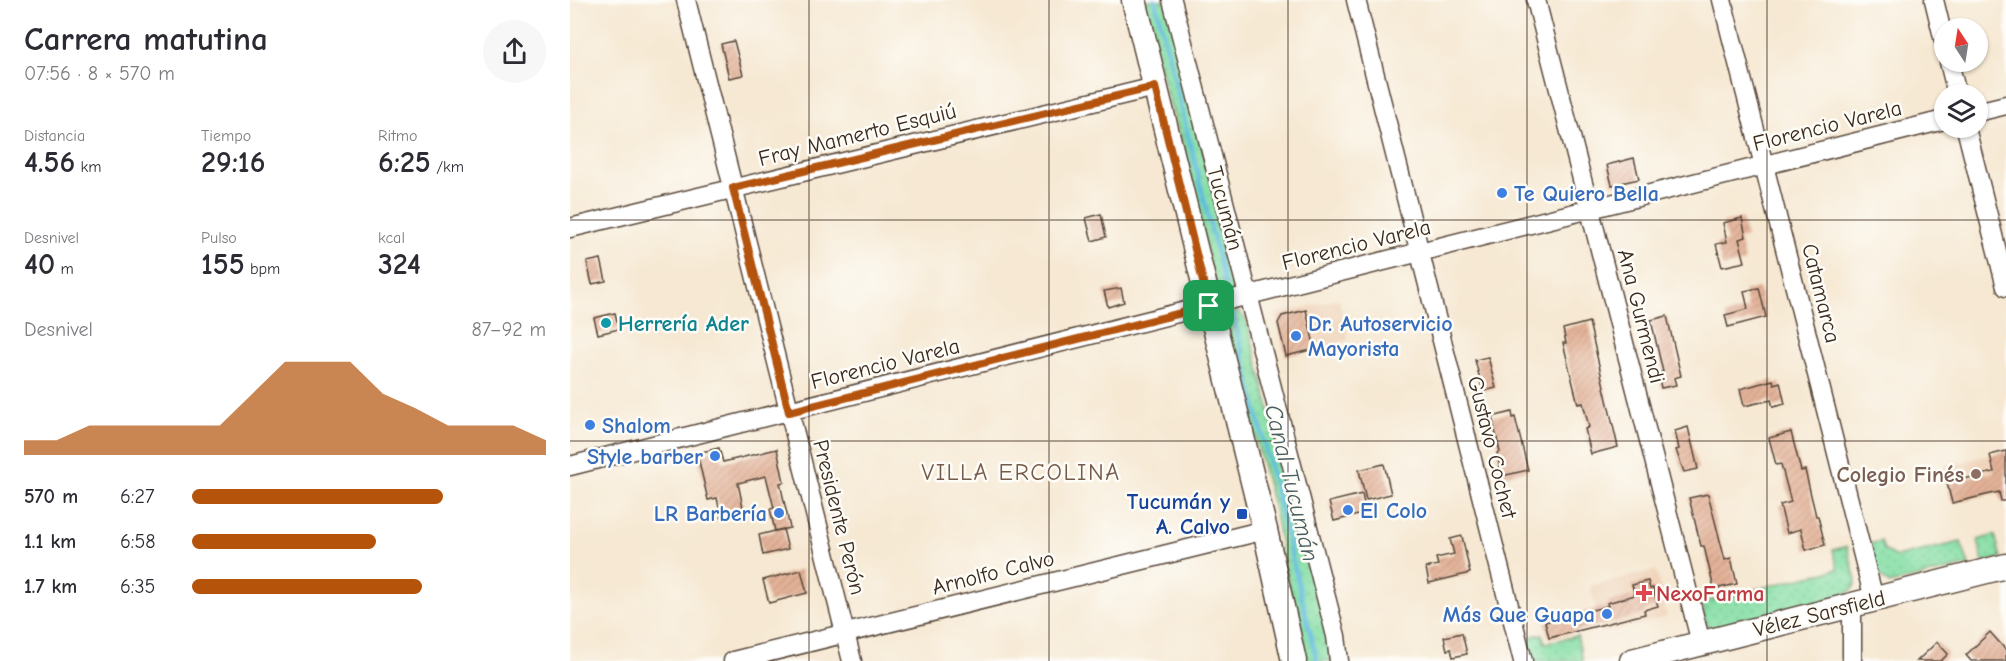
<!DOCTYPE html>
<html lang="es">
<head>
<meta charset="utf-8">
<style>
	:root { --surface:#fff; --page:#f7f7f7; --text:#2b2b33; --muted:#7c7c81; --accent:#b45309 }
	body { margin:0; font-family:"Comic Neue",sans-serif; background:var(--page); color:var(--text); height:100vh; display:flex; flex-direction:column; font-size:22px; white-space:nowrap }
	* { box-sizing:border-box; margin:0 }
	p { font-size:20px; color:var(--muted) }
	.icon { flex:none; width:33px; height:33px; fill:none; stroke:currentColor; stroke-width:2; stroke-linecap:round; stroke-linejoin:round }
	.map { position:relative; flex:1; overflow:hidden }
	.side { display:flex; flex-direction:column; background:var(--surface); width:570px }
	.side>* { flex:none }
	.needle { width:39px; rotate:348deg }
	.fabs { position:absolute; left:1364px; top:18px; display:grid; gap:12px }
	.fabs a { display:grid; place-items:center; width:54px; height:54px; border-radius:50%; background:var(--surface); box-shadow:0 2px 4px #0004; font-size:30px }
	.pin { position:absolute; display:grid; place-items:center; width:51px; height:51px; color:#fff; margin:-26px; border-radius:12px; box-shadow:0 3px 9px #0006 }
	.round { display:grid; place-items:center; flex:none; width:63px; height:63px; border-radius:32px; background:var(--page) }
	.overview { display:flex; align-items:center; justify-content:space-between; height:102px; padding:0 24px }
	h1 { font-size:33px; font-weight:800; line-height:45px }
	.figures { display:grid; grid-template-columns:repeat(3,1fr); gap:9px; height:102px; padding:6px 24px }
	.figures div { display:grid; align-content:center }
	.figures b { font-size:30px; font-weight:800 }
	.figures small { font-size:16px; font-weight:400 }
	.figures p { font-size:16px }
	.chart { height:168px; padding:12px 24px }
	.chart p { display:flex; justify-content:space-between }
	.chart svg { width:100%; height:108px; margin-top:6px; fill:var(--accent); opacity:.7 }
	ul { padding:0 24px; list-style:none; font-size:20px }
	li { display:grid; grid-template-columns:96px 72px 1fr; align-items:center; height:45px }
	li i { height:15px; border-radius:8px; background:var(--accent) }
	main { display:flex; flex:1; min-height:0 }
	.map>svg:first-child { display:block }
	.built { fill:#f0d5bc }
	.grass { fill:url(#grass-dots); stroke:#608461; stroke-width:1.5 }
	.lines { fill:none; stroke-linecap:round; stroke-linejoin:round }
	.stream { stroke:#5fbbdd; stroke-width:4.5 }
	.building { fill:url(#building-hatch) }
	.minor-casing { stroke:#574639; stroke-width:21 }
	.secondary-casing { stroke:#574639; stroke-width:27 }
	.minor { stroke:#fff; stroke-width:18 }
	.secondary { stroke:#fff; stroke-width:24 }
	.route-casing { stroke:#fff; stroke-width:12 }
	.route { stroke:#b45309; stroke-width:8 }
	.grid { fill:none; stroke:#3b2a1e; stroke-width:1.5; stroke-opacity:0.55 }
	.shop-dot { fill:#3f7fe0; stroke:#fdfcf7; stroke-width:2 }
	.culture-dot { fill:#0f9aa8; stroke:#fdfcf7; stroke-width:2 }
	.education-dot { fill:#8d6e63; stroke:#fdfcf7; stroke-width:2 }
	.transit-dot { fill:#1a4fb4; stroke:#fdfcf7; stroke-width:2 }
	.health-dot { fill:#e0444e; stroke:#fdfcf7; stroke-width:2 }
	.labels { text-anchor:middle; stroke-width:5; stroke-linejoin:round; paint-order:stroke }
	.street-label { font-size:22px; fill:#3b2a1e; stroke:#fdfcf7 }
	.shop-label { font-size:22px; font-weight:bold; fill:#366cbe; stroke:#fdfcf7; text-anchor:start }
	.culture-label { font-size:22px; font-weight:bold; fill:#0d838f; stroke:#fdfcf7; text-anchor:start }
	.education-label { font-size:22px; font-weight:bold; fill:#785e54; stroke:#fdfcf7; text-anchor:end }
	.transit-label { font-size:22px; font-weight:bold; fill:#164399; stroke:#fdfcf7; text-anchor:end }
	.health-label { font-size:22px; font-weight:bold; fill:#be3a42; stroke:#fdfcf7; text-anchor:start }
	.neighbourhood-label { font-size:24px; letter-spacing:1.5px; fill:#765a49; stroke:#fdfcf7 }
	.water-label { font-size:24px; font-style:italic; fill:#485d61; stroke:#fdfcf7 }
</style>
</head>
<body>
<main>
<section class="side">
<div class="overview"><div><h1>Carrera matutina</h1><p>07:56 · 8 × 570 m</p></div><a class="round"><svg class="icon" aria-label="share" viewBox="0 0 24 24"><path d="M12 15V3M7 8l5-5 5 5M5 13v7h14v-7"/></svg></a></div>
<div class="figures">
<div><p>Distancia</p><b>4.56<small> km</small></b></div>
<div><p>Tiempo</p><b>29:16</b></div>
<div><p>Ritmo</p><b>6:25<small> /km</small></b></div>
</div>
<div class="figures">
<div><p>Desnivel</p><b>40<small> m</small></b></div>
<div><p>Pulso</p><b>155<small> bpm</small></b></div>
<div><p>kcal</p><b>324</b></div>
</div>
<div class="chart"><p><span>Desnivel</span>87–92 m</p>
<svg viewBox="0 0 160 44" preserveAspectRatio="none"><path d="M0 44V38L10 38L20 32L30 32L40 32L50 32L60 32L70 19L80 6L90 6L100 6L110 19L120 25L130 32L140 32L150 32L160 38V44z"/></svg>
</div>
<ul>
<li><b>570 m</b>6:27<i style="width:71%"></i></li>
<li><b>1.1 km</b>6:58<i style="width:52%"></i></li>
<li><b>1.7 km</b>6:35<i style="width:65%"></i></li>
</ul>
</section>
<div class="map">
<svg width="1436" height="661" viewBox="0 0 1436 661">
	<defs>
		<pattern id="grass-dots" width="8" height="8" patternUnits="userSpaceOnUse" patternTransform="scale(1.5)"><rect width="8" height="8" fill="#84dea4"/><path d="M2 2h.1M6 6h.1" fill="none" stroke="#73bf8d" stroke-width="1.8" stroke-linecap="round"/></pattern>
		<pattern id="building-hatch" width="6" height="6" patternUnits="userSpaceOnUse" patternTransform="scale(1.5)"><rect width="6" height="6" fill="#e4b298"/><path d="M-1 1l2-2M0 6l6-6M5 7l2-2" fill="none" stroke="#c49983"/></pattern>
	</defs>
	<rect width="100%" height="100%" fill="#fdfcf7"/>
	<filter id="ink" filterUnits="userSpaceOnUse"><feTurbulence type="fractalNoise" baseFrequency=".0167" numOctaves="2"/><feDisplacementMap in="SourceGraphic" scale="12" xChannelSelector="R" yChannelSelector="G"/><feConvolveMatrix kernelMatrix="1 2 1 2 8 2 1 2 1" color-interpolation-filters="sRGB"/></filter>
	<filter id="wash" filterUnits="userSpaceOnUse"><feTurbulence type="fractalNoise" baseFrequency=".008" numOctaves="4" result="noise"/><feDisplacementMap in="SourceGraphic" scale="24" xChannelSelector="R" yChannelSelector="G"/><feGaussianBlur stdDeviation="1.35" result="paint"/><feColorMatrix in="noise" values="0 0 0 0 0 0 0 0 0 0 0 0 0 0 0 0 0 1.4 0 .05"/><feComposite in="paint" operator="in"/></filter>
	<g filter="url(#wash)">
		<rect width="100%" height="100%" fill="#f6e8d2"/>
		<g class="built">
			<polygon points="769,299 779,340 716,356 706,314"/>
			<polygon points="1436,451 1436,490 1382,503 1373,466"/>
			<polygon points="1086,570 1097,617 1032,633 1020,586"/>
		</g>
		<g class="grass">
			<polygon points="573,0 595,0 667,282 661,294 653,294 648,289 642,274 614,147 596,92"/>
			<polygon points="663,312 669,312 675,318 679,328 742,580 759,632 761,661 733,661 705,513 656,325 658,317"/>
			<polygon points="1425,535 1431,558 1413,562 1408,540"/>
			<path d="M 1311,541 L 1314,550 L 1326,557 L 1391,542 L 1399,565 L 1320,584 C 1304,576 1304,560 1300,544 Z"/>
			<path d="M 1277,546 L 1286,581 L 1283,589 L 1274,596 L 1147,629 C 1130,625 1134,617 1134,602 L 1268,569 L 1263,550 Z"/>
			<polygon points="972,634 975,643 1007,636 1013,661 960,661 955,638"/>
		</g>
		<g class="lines">
			<g class="stream">
				<polyline points="585,0 655,285"/>
				<polyline points="663,314 747,661"/>
			</g>
		</g>
		<g id="blocks">
			<g class="building">
				<polygon points="164,41 173,75 159,78 151,44"/>
				<polygon points="1064,158 1069,179 1042,185 1037,165"/>
				<polygon points="531,214 536,237 522,241 516,218"/>
				<polygon points="1172,218 1176,237 1169,239 1175,262 1152,267 1146,244 1157,242 1153,223"/>
				<polygon points="31,259 36,281 22,284 17,262"/>
				<polygon points="551,288 554,302 538,307 534,291"/>
				<polygon points="1189,288 1196,317 1158,327 1155,315 1178,309 1174,291"/>
				<polygon points="736,310 745,349 716,356 708,323 712,316"/>
				<polygon points="45,313 49,329 28,334 24,318"/>
				<polygon points="1097,316 1111,376 1104,378 1106,385 1091,388 1088,373 1093,372 1081,320"/>
				<polygon points="1019,322 1048,447 1021,454 1015,429 1019,427 1013,403 1008,404 993,343 996,343 993,329"/>
				<polygon points="918,357 926,388 913,391 905,360"/>
				<polygon points="1203,380 1204,384 1210,382 1215,404 1203,407 1201,400 1174,406 1170,389"/>
				<polygon points="942,412 943,418 945,417 958,470 932,476 927,453 930,452 922,417"/>
				<polygon points="1118,427 1128,469 1114,472 1106,450 1109,449 1105,431"/>
				<polygon points="1221,432 1231,471 1235,470 1246,516 1248,516 1255,545 1236,550 1231,529 1217,533 1210,505 1221,502 1211,464 1206,465 1199,438"/>
				<polygon points="149,448 153,462 207,449 214,482 210,483 220,528 205,531 200,509 204,508 196,476 168,483 174,512 151,517 147,498 138,500 127,453"/>
				<polygon points="1436,451 1436,501 1431,501 1429,492 1382,503 1377,483 1424,472 1420,455"/>
				<polygon points="814,464 821,494 796,500 789,470"/>
				<polygon points="792,494 796,513 764,521 759,502"/>
				<polygon points="1138,494 1155,560 1161,558 1167,584 1144,589 1134,546 1131,546 1119,498"/>
				<polygon points="213,529 218,549 193,555 189,535"/>
				<polygon points="892,536 900,573 859,583 856,568 868,565 866,558 884,554 880,539"/>
				<polygon points="231,570 237,593 199,603 193,580"/>
				<polygon points="1078,581 1080,589 1083,588 1088,606 1074,610 1075,614 979,638 975,622 1038,606 1037,603 1065,595 1062,585"/>
				<polygon points="1420,632 1436,650 1436,661 1401,661 1396,655"/>
				<polygon points="892,633 897,654 883,657 881,649 877,650 874,637"/>
				<polygon points="1367,642 1378,654 1371,661 1347,661"/>
			</g>
		</g>
	</g>
	<g filter="url(#ink)">
		<use href="#blocks" fill-opacity="0" stroke="#574639" stroke-width="1.5"/>
		<g class="lines">
			<defs>
				<g id="minor">
					<polyline points="116,0 282,661"/>
					<polyline points="602,0 766,636 769,661"/>
					<polyline points="786,0 953,661"/>
					<polyline points="966,0 1131,643"/>
					<polyline points="1152,0 1304,599"/>
					<polyline points="1364,0 1374,41"/>
					<polyline points="1379,62 1387,94"/>
					<polyline points="1407,112 1436,105"/>
					<polyline points="1396,128 1436,287"/>
					<polyline points="0,228 585,87"/>
					<polyline points="0,466 1374,120"/>
					<polyline points="163,661 695,530"/>
					<polyline points="1282,661 1282,604"/>
				</g>
				<g id="secondary">
					<polyline points="564,0 695,530 724,661"/>
					<polyline points="1062,661 1436,566"/>
				</g>
			</defs>
			<use href="#minor" class="minor-casing"/>
			<use href="#secondary" class="secondary-casing"/>
			<use href="#minor" class="minor"/>
			<use href="#secondary" class="secondary"/>
		</g>
	</g>
	<g class="lines" filter="url(#ink)">
		<defs>
			<polygon id="route" points="585,87 639,306 219,412 163,188"/>
		</defs>
		<use href="#route" class="route-casing"/>
		<use href="#route" class="route"/>
	</g>
	<path class="grid" d="M 239,0 L 239,661M 479,0 L 479,661M 718,0 L 718,661M 957,0 L 957,661M 1197,0 L 1197,661M 0,220 L 1436,220M 0,441 L 1436,441"/>
	<g class="shop-dot">
		<circle cx="932" cy="193" r="6"/>
		<circle cx="726" cy="336" r="6"/>
		<circle cx="20" cy="425" r="6"/>
		<circle cx="145" cy="456" r="6"/>
		<circle cx="778" cy="510" r="6"/>
		<circle cx="209" cy="513" r="6"/>
		<circle cx="1037" cy="614" r="6"/>
	</g>
	<circle class="culture-dot" cx="36" cy="323" r="6"/>
	<circle class="education-dot" cx="1406" cy="474" r="6"/>
	<rect class="transit-dot" x="666" y="508" width="12" height="12" rx="3"/>
	<path class="health-dot" d="M1071 584h6v6h6v6h-6v6h-6v-6h-6v-6h6z"/>
	<g class="labels">
		<g class="street-label">
			<text transform="translate(1257 125) rotate(-14)" y="8">Florencio Varela</text>
			<text transform="translate(287 134) rotate(-14)" y="8">Fray Mamerto Esquiú</text>
			<text transform="translate(656 208) rotate(75)" y="8">Tucumán</text>
			<text transform="translate(786 244) rotate(-14)" y="8">Florencio Varela</text>
			<text transform="translate(1252 293) rotate(76)" y="8">Catamarca</text>
			<text transform="translate(1072 316) rotate(76)" y="8">Ana Gurmendi</text>
			<text transform="translate(315 363) rotate(-14)" y="8">Florencio Varela</text>
			<text transform="translate(923 447) rotate(76)" y="8">Gustavo Cochet</text>
			<text transform="translate(270 517) rotate(76)" y="8">Presidente Perón</text>
			<text transform="translate(423 572) rotate(-14)" y="8">Arnolfo Calvo</text>
			<text transform="translate(1249 613) rotate(-14)" y="8">Vélez Sarsfield</text>
		</g>
		<g class="shop-label">
			<text x="944" y="201">Te Quiero Bella</text>
			<text x="738" y="331">Dr. Autoservicio<tspan x="738" dy="25">Mayorista</tspan></text>
			<text x="32" y="433">Shalom</text>
			<text x="133" y="464" text-anchor="end">Style barber</text>
			<text x="790" y="518">El Colo</text>
			<text x="197" y="521" text-anchor="end">LR Barbería</text>
			<text x="1025" y="622" text-anchor="end">Más Que Guapa</text>
		</g>
		<g class="culture-label">
			<text x="48" y="331">Herrería Ader</text>
		</g>
		<g class="education-label">
			<text x="1394" y="482">Colegio Finés</text>
		</g>
		<g class="transit-label">
			<text x="660" y="509">Tucumán y<tspan x="660" dy="25">A. Calvo</tspan></text>
		</g>
		<g class="health-label">
			<text x="1086" y="601">NexoFarma</text>
		</g>
		<g class="neighbourhood-label">
			<text x="451" y="480">VILLA ERCOLINA</text>
		</g>
		<g class="water-label">
			<text transform="translate(722 483) rotate(76)" y="8">Canal Tucumán</text>
		</g>
	</g>
</svg>
<div class="fabs">
<a><svg class="needle" viewBox="-14 -14 28 28"><path d="M0-13l5 13h-10z" fill="#e53935"/><path d="M0 13l5-13h-10z" fill="#7c7c81"/></svg></a>
<a><svg class="icon" aria-label="layers" viewBox="0 0 24 24"><path d="M12 4l9 5-9 5-9-5zM3 14l9 5 9-5"/></svg></a>
</div>
<div class="pin" style="left:639px;top:306px;background:#1e9e55"><svg class="icon" aria-label="arrive" viewBox="0 0 24 24"><path d="M6 21V4h12l-3 4 3 4H6"/></svg></div>
</div>
</main>
</body>
</html>
